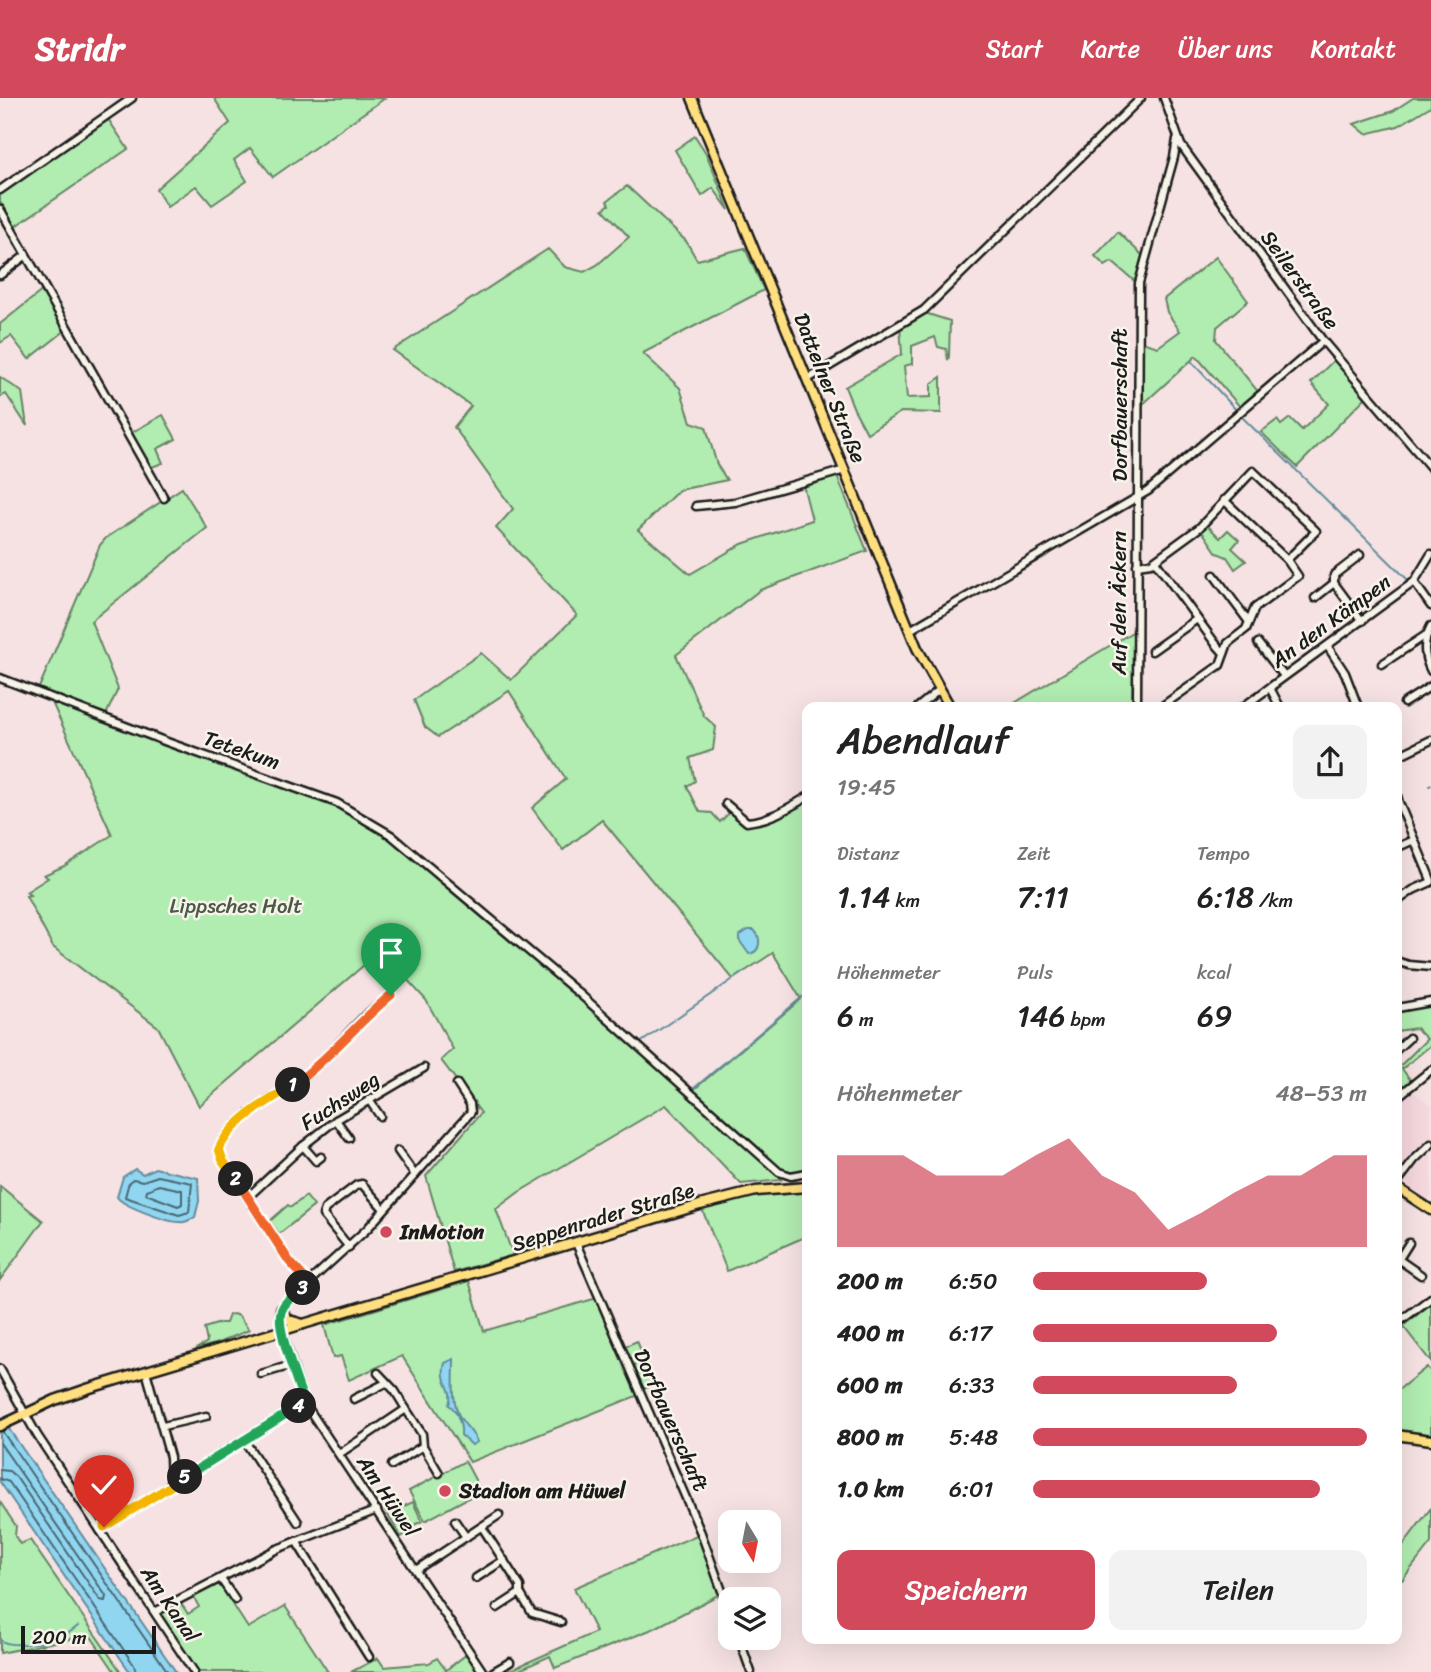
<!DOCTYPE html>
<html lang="de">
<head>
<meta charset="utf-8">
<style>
	:root { --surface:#fff; --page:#f2f2f2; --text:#222; --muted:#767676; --accent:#d1495b }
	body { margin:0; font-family:Sriracha,sans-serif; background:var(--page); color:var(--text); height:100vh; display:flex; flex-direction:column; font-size:26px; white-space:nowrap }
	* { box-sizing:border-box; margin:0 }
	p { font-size:23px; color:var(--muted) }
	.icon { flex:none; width:38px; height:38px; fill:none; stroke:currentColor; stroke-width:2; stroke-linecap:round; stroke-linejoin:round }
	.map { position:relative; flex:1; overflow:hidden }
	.sheet { position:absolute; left:802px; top:604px; width:600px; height:942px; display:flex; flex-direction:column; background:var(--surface); border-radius:14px; box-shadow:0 7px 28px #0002 }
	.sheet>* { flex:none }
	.needle { width:46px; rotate:170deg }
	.buttons { position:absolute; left:718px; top:1412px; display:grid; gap:14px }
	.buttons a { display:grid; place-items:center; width:63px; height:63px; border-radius:14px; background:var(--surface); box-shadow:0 7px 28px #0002; font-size:35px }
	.scale { position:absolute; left:21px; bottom:18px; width:135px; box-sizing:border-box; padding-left:7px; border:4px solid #1c1c1c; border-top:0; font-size:19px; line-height:24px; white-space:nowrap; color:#1c1c1c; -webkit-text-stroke:5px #f7f3e8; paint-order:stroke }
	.pin { position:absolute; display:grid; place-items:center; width:60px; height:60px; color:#fff; margin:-72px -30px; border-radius:50% 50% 50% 0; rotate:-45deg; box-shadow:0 0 7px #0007 }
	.pin .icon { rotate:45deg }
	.km { position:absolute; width:35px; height:35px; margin:-18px; border-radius:50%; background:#222; color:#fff; font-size:19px; line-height:35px; text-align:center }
	.round { display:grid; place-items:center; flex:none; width:74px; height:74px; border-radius:14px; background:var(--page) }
	.headline { display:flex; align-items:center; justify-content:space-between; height:119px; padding:0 35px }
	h1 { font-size:38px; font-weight:600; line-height:52px }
	.figures { display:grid; grid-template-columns:repeat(3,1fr); gap:10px; height:119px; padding:7px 35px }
	.figures div { display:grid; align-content:center }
	.figures b { font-size:30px; font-weight:600 }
	.figures small { font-size:19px; font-weight:400 }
	.figures p { font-size:19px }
	.chart { height:196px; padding:14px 35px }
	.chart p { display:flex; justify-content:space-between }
	.chart svg { width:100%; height:126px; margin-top:7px; fill:var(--accent); opacity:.7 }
	.primary-button { display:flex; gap:14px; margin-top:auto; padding:14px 35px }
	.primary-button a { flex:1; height:80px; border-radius:14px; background:var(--accent); color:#fff; font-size:28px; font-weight:600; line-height:80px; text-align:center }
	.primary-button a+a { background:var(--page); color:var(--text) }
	ul { padding:0 35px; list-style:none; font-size:23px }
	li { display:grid; grid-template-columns:112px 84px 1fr; align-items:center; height:52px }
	li i { height:18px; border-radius:9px; background:var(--accent) }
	header { display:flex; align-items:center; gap:42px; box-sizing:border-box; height:98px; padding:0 35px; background:var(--accent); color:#fff }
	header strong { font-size:33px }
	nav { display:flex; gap:38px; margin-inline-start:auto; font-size:24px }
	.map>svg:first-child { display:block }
	.built { fill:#f5d7de }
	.green { fill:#b1ecb1; stroke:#668466; stroke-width:2 }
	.water { fill:#90d6f1; stroke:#628c9c; stroke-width:2 }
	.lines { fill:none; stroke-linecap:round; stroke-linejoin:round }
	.shore { stroke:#4a6671; stroke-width:2 }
	.stream { stroke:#628c9c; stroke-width:2 }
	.minor-casing { stroke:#1c1c1c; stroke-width:11 }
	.major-casing { stroke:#1c1c1c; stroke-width:13 }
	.minor { stroke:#f7f3e8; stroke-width:6 }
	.major { stroke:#ffdf80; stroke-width:8 }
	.split-1-casing { stroke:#fff; stroke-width:14 }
	.split-2-casing { stroke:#fff; stroke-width:14 }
	.split-3-casing { stroke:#fff; stroke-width:14 }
	.split-4-casing { stroke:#fff; stroke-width:14 }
	.split-5-casing { stroke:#fff; stroke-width:14 }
	.split-6-casing { stroke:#fff; stroke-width:14 }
	.split-1 { stroke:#f0652b; stroke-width:9 }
	.split-2 { stroke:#f5b400; stroke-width:9 }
	.split-3 { stroke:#f0652b; stroke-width:9 }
	.split-4 { stroke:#22a559; stroke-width:9 }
	.split-5 { stroke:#22a559; stroke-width:9 }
	.split-6 { stroke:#f5b400; stroke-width:9 }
	.poi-dot { fill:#d1495b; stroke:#f7f3e8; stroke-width:2.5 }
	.labels { text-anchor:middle; stroke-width:5; stroke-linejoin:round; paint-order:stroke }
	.street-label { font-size:21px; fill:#1c1c1c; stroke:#f7f3e8 }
	.park-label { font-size:21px; fill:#495a49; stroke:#f7f3e8 }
	.poi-label { font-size:21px; font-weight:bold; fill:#1c1c1c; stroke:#f7f3e8; text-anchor:start }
</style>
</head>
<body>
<header>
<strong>Stridr</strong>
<nav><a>Start</a><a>Karte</a><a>Über uns</a><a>Kontakt</a></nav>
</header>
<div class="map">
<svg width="1431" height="1574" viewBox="0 0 1431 1574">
	<rect width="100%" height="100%" fill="#f6e2e2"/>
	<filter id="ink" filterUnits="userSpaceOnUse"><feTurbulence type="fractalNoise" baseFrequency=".0143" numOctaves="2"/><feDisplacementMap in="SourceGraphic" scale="14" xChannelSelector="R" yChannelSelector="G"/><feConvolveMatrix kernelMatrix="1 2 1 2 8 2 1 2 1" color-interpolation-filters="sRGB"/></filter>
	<g filter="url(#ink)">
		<polygon class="built" points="1411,992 1431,1007 1431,1099 1425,1104 1397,1085 1396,1005"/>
		<g class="green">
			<polygon points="214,0 385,0 273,79 250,50 234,62 247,83 212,107 196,88 167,109 156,91 230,25"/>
			<polygon points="1413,0 1431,0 1431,8 1398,28 1366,36 1354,26 1393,13"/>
			<polygon points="108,21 128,51 14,129 0,104 0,96"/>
			<polygon points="695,38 706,55 729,112 713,90 702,98 675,52"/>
			<path d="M 627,88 L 686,143 L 697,162 L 745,150 L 764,192 L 643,255 L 680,290 L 691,324 L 706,329 L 717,367 L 727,382 L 679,392 L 638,432 L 690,476 L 742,446 L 812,422 L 803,387 L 837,378 L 867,453 L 760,492 L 676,557 L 704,618 L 716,629 L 713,652 L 690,660 L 695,683 L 687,688 L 700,714 L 712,715 L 720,724 L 730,714 C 758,736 779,714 807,700 L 807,1073 L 797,1075 L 775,1072 L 781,1082 L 741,1086 L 666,1007 L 519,1094 L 496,1111 L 513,1157 L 454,1174 L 426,1078 L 481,1015 L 441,962 L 453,951 L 426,902 L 383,855 L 401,840 L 398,838 L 199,1008 L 158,929 L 53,849 L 26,798 L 30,797 L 26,794 L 48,780 L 44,777 L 64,768 L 112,737 L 50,600 L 335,707 L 390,738 L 691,994 L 801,901 L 773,855 L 733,881 L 602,722 L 563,752 L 532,710 L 566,681 L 509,593 L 438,639 L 425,629 L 414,602 L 481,555 L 511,582 L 577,517 L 496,430 L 513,411 L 454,329 L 471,308 L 393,252 L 548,151 L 565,169 L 584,174 L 597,167 L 629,139 L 603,111 L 609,107 L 607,103 Z"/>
			<polygon points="1118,134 1144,159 1138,186 1112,164 1105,168 1095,158"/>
			<polygon points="1216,159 1248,203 1217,229 1216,242 1260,296 1241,310 1196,258 1142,307 1142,244 1158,249 1180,233 1167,214 1164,201"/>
			<polygon points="43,192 66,232 29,261 11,238 0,245 0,226"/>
			<polygon points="925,215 950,223 949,258 948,262 946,251 938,249 935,239 912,248 912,266 904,268 907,300 931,299 931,286 941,279 941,315 901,314 867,335 854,311 845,289 902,256 900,228"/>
			<polygon points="1335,261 1367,298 1297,369 1261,334 1277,322 1281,327 1290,320 1302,332 1329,306 1311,285"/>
			<polygon points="0,279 22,294 27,328 6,296 0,299"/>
			<polygon points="163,317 176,341 157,351 163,365 149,370 129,336"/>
			<polygon points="182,390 207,430 91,523 118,591 106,617 38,592 100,447 106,440"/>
			<polygon points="1205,425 1220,440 1228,432 1239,442 1232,450 1246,463 1235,471 1227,459 1217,455 1200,430"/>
			<polygon points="1134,533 1132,609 1008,609"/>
			<polygon points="1431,906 1431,947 1402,971 1412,984 1402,989 1397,983 1397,971 1427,941 1416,930 1397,933 1397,915"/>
			<polygon points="0,1088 43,1123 0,1182"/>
			<polygon points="783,1093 807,1093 807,1138 727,1173 702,1111 756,1097"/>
			<polygon points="306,1098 314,1108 279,1136 270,1123 288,1107 291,1109"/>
			<polygon points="469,1183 484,1233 597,1200 639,1297 470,1364 402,1258 349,1282 341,1258 333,1260 324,1227"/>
			<polygon points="1431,1206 1431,1264 1403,1228"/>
			<polygon points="233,1216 239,1218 249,1232 218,1245 196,1251 207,1244 204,1230 220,1225 226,1225 229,1217"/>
			<polygon points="637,1243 655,1287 640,1292 621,1250"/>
			<polygon points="1427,1269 1431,1274 1431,1340 1397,1334 1397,1293"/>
			<polygon points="465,1363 481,1393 425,1423 409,1393"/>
			<polygon points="0,1404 16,1428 15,1438 20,1446 30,1442 121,1574 115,1574 90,1537 0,1555"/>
			<polygon points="413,1404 422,1423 412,1428 414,1432 401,1439 385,1412 397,1405 400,1410"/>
			<polygon points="1431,1410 1431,1445 1402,1482 1397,1478 1397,1455"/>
			<polygon points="699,1436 720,1496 655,1530 555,1570 550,1558 515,1574 506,1574 596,1534 574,1490"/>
			<polygon points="215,1486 221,1488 248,1530 285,1508 328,1574 198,1574 159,1515 180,1504 188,1516 199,1509 193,1498"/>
			<polygon points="467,1556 479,1574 351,1574 378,1560 384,1569 429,1565 437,1560 446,1572"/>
		</g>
		<g class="water">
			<path d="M 748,832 L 754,832 C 762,840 761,854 749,856 L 739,842 L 739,838 Z"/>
			<path d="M 155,1070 L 198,1080 L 199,1103 L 195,1119 C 190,1122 185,1125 179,1124 C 167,1124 123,1108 117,1099 L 123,1079 L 135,1071 L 143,1076 Z"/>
			<path d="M 454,1261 C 454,1280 451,1306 461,1321 C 466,1329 474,1335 477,1344 L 472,1347 L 461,1337 C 462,1328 458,1313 449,1307 C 455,1288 439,1287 445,1265 Z"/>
			<polygon points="0,1318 176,1574 130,1574 0,1384"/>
		</g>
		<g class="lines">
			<g class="shore">
				<polygon points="158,1078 192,1085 189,1114 179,1117 125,1099 129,1084 133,1081 143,1083"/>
				<polygon points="159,1087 182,1092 182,1106 178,1108 146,1096 147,1092"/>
				<polyline points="2,1333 168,1574"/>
				<polyline points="0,1345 106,1498 105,1503 100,1502 16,1379 9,1373 0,1372"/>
				<polyline points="0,1381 9,1384 134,1567 136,1574"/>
			</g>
			<g class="stream">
				<polyline points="1191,263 1238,314"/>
				<polyline points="1240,317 1409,483"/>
				<polyline points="1429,688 1431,687"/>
				<polyline points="640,945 742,875"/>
				<polyline points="693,991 807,895"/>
				<polyline points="96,1434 129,1484"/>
				<path d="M 0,1542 C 11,1551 51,1544 63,1538 C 68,1536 73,1532 78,1528"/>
			</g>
			<defs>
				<g id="minor">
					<polyline points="1164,0 1181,47 1323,243 1431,370"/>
					<polyline points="0,92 132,0"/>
					<polyline points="0,111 164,400"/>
					<polyline points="0,177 25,158"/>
					<polyline points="808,281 924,212 1141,0"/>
					<polyline points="696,408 735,404 845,372"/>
					<polyline points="1155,463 1215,545 1224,555"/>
					<polyline points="1137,467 1151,465 1199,430 1253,373 1316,433 1287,462"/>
					<polyline points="1214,477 1249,524"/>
					<polyline points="1414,484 1431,508"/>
					<polyline points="1334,485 1334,477 1360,457"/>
					<polyline points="1315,500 1334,485 1362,523"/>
					<path d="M 1431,528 C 1423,543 1423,558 1431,573"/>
					<polyline points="910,532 1148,393 1323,243"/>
					<polyline points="1258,545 1284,578"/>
					<polyline points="1328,549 1345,575 1358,609"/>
					<polyline points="1152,553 1197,521"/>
					<polyline points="1382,566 1426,537"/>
					<polyline points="0,580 167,644 337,705 391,737 581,897 779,1074 791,1078 807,1075"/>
					<polyline points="1270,590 1280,609"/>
					<polyline points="1404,605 1431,588"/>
					<polyline points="918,609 939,592"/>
					<polyline points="1137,609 1139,185 1174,59 1177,41"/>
					<polyline points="1161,609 1220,567 1228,545 1246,531 1255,510 1298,478 1287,462 1224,402"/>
					<polyline points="1243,609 1414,484 1431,456"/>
					<polyline points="1396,659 1431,642"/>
					<polyline points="1396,694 1399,705 1431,782"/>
					<path d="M 726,706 L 747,724 C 770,722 787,711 807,699"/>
					<polyline points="1396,750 1414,742"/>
					<polyline points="1396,804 1413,792 1431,784"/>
					<polyline points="1396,863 1409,867 1431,869"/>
					<polyline points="1397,910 1431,904"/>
					<polyline points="1396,952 1409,940"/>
					<polyline points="457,986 470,1006 471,1014 367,1131 287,1204 280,1215 282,1233 304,1304 483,1574"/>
					<polyline points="1396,986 1403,994"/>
					<polyline points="1396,1000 1431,972"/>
					<polyline points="369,1002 380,1018"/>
					<polyline points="336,1022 349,1040"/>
					<polyline points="303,1048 316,1063 321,1059"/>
					<polyline points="398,1053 415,1077"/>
					<polyline points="1396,1086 1415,1061 1431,1046"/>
					<polyline points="248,1099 303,1048 336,1022 424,970"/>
					<polyline points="576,1145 701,1435 730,1515"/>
					<polyline points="349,1149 323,1117 325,1111 357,1087 362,1086 384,1111"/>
					<polyline points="1398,1161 1421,1177"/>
					<polyline points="1397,1164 1409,1145"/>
					<path d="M 309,1185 L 289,1162 L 223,1063 L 219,1051 C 233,1016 277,1001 305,978 C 326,961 343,940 362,921 C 371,912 382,905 391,897"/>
					<polyline points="1396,1226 1431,1200"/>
					<polyline points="0,1271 37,1337 194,1574"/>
					<polyline points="146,1273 170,1359 171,1387"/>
					<polyline points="378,1275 395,1293 406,1311 422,1336 423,1348 439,1375"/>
					<polyline points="261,1276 292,1267"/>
					<polyline points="354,1301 386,1285"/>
					<polyline points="163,1328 206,1318"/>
					<polyline points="244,1342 298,1424"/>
					<polyline points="339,1356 406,1311"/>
					<polyline points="392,1367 423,1348"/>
					<polyline points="455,1423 466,1439"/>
					<polyline points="482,1429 520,1488 520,1495 497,1510"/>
					<polyline points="100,1432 304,1304"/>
					<polyline points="296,1443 369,1559"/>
					<polyline points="416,1472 499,1417"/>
					<polyline points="476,1480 504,1462"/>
					<polyline points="221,1481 235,1502"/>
					<polyline points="520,1495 532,1515 561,1524"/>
					<polyline points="155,1514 277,1451 377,1412"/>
					<polyline points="739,1540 751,1574"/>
					<polyline points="493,1574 510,1564"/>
				</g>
				<g id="major">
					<polyline points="692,0 917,550 950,609"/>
					<polyline points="1396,1089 1431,1112"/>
					<polyline points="281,1211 289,1222 303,1226"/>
					<polyline points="0,1328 55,1302 90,1290 700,1107 756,1093 807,1089"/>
					<polyline points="1396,1337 1431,1342"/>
				</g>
			</defs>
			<use href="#minor" class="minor-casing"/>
			<use href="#major" class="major-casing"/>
			<use href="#minor" class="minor"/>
			<use href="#major" class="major"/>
		</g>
	</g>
	<g class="lines" filter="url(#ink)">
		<defs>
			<path id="split-1" d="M 293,987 C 329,961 357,925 391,897"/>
			<path id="split-2" d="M 236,1081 L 223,1063 L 219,1051 C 232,1021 267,1005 293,987"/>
			<polyline id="split-3" points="236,1081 289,1163 309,1185 303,1190"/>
			<path id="split-4" d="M 299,1308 L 304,1304 C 298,1285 276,1231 281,1214 C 283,1204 296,1196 303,1190"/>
			<polyline id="split-5" points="185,1379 299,1308"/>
			<polyline id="split-6" points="104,1429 185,1379"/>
		</defs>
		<use href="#split-1" class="split-1-casing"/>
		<use href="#split-2" class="split-2-casing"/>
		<use href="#split-3" class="split-3-casing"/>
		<use href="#split-4" class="split-4-casing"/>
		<use href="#split-5" class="split-5-casing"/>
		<use href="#split-6" class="split-6-casing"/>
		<use href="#split-1" class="split-1"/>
		<use href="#split-2" class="split-2"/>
		<use href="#split-3" class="split-3"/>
		<use href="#split-4" class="split-4"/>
		<use href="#split-5" class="split-5"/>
		<use href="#split-6" class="split-6"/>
	</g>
	<g class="poi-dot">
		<circle cx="386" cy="1134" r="7"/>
		<circle cx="445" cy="1393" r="7"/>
	</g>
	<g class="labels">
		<g class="street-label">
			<text transform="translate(1300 182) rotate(54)" y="7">Seilerstraße</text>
			<text transform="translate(830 290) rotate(68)" y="7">Dattelner Straße</text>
			<text transform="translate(1120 307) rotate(-90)" y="7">Dorfbauerschaft</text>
			<text transform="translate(1119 505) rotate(-90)" y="7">Auf den Äckern</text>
			<text transform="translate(1331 523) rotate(-36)" y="7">An den Kämpen</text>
			<text transform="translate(242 652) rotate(19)" y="7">Tetekum</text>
			<text transform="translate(340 1003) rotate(-33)" y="7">Fuchsweg</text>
			<text transform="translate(603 1119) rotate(-17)" y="7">Seppenrader Straße</text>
			<text transform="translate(671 1322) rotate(66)" y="7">Dorfbauerschaft</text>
			<text transform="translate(388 1398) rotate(56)" y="7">Am Hüwel</text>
			<text transform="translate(170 1506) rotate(56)" y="7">Am Kanal</text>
		</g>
		<g class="park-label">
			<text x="236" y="815">Lippsches Holt</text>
		</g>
		<g class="poi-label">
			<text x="400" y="1141">InMotion</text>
			<text x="459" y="1400">Stadion am Hüwel</text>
		</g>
	</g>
</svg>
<div class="buttons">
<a><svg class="needle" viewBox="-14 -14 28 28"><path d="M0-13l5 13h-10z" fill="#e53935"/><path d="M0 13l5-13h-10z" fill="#767676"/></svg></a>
<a><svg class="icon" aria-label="layers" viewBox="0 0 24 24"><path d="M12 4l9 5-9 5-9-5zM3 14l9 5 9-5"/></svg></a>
</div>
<div class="scale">200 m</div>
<div class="pin" style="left:391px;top:897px;background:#1e9e55"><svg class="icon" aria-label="arrive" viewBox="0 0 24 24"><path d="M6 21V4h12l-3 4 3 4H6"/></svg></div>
<div class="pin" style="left:104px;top:1429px;background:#d93025"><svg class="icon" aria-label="check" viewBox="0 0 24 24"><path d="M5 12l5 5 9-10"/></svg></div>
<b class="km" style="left:293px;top:987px">1</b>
<b class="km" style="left:236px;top:1081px">2</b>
<b class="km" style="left:303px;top:1190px">3</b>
<b class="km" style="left:299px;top:1308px">4</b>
<b class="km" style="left:185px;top:1379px">5</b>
<section class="sheet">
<div class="headline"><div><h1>Abendlauf</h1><p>19:45</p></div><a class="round"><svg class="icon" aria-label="share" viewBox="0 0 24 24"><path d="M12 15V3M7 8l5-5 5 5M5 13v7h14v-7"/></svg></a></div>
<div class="figures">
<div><p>Distanz</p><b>1.14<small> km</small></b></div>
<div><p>Zeit</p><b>7:11</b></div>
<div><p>Tempo</p><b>6:18<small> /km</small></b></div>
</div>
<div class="figures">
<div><p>Höhenmeter</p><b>6<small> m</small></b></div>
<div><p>Puls</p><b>146<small> bpm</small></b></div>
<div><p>kcal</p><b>69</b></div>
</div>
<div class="chart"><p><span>Höhenmeter</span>48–53 m</p>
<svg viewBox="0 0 160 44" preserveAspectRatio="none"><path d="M0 44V12L10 12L20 12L30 19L40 19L50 19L60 12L70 6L80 19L90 25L100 38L110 32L120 25L130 19L140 19L150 12L160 12V44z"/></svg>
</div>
<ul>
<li><b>200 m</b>6:50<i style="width:52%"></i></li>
<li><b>400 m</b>6:17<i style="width:73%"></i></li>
<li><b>600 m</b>6:33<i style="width:61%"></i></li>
<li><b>800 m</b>5:48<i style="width:100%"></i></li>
<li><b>1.0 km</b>6:01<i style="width:86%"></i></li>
</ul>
<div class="primary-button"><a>Speichern</a><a>Teilen</a></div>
</section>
</div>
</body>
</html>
